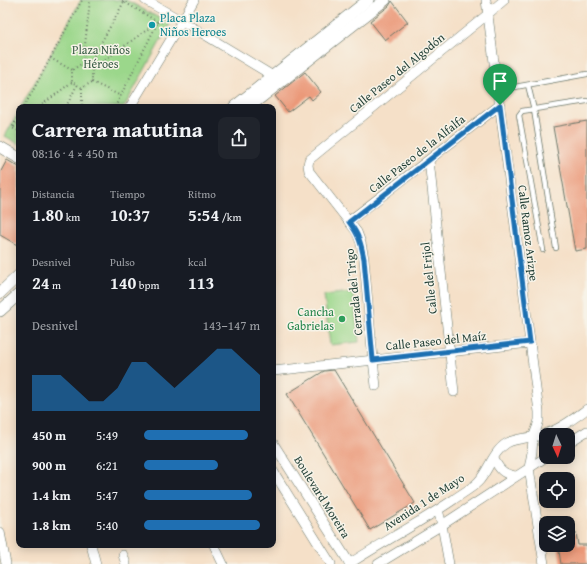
<!DOCTYPE html>
<html lang="es">
<head>
<meta charset="utf-8">
<style>
	:root { --surface:#171b24; --page:#20242c; --text:#f1f3f6; --muted:#9ea1a6; --accent:#1f6fb2 }
	body { margin:0; font-family:"Gentium Book Plus",serif; background:var(--page); color:var(--text); height:100vh; display:flex; flex-direction:column; font-size:15px; white-space:nowrap }
	* { box-sizing:border-box; margin:0 }
	p { font-size:13px; color:var(--muted) }
	.icon { flex:none; width:22px; height:22px; fill:none; stroke:currentColor; stroke-width:2; stroke-linecap:round; stroke-linejoin:round }
	.map { position:relative; flex:1; overflow:hidden }
	.details { position:absolute; left:16px; top:104px; width:260px; height:444px; display:flex; flex-direction:column; background:var(--surface); border-radius:8px; box-shadow:0 2px 10px #0003 }
	.details>* { flex:none }
	.needle { width:26px; rotate:176deg }
	.controls { position:absolute; left:539px; top:428px; display:grid; gap:8px }
	.controls a { display:grid; place-items:center; width:36px; height:36px; border-radius:8px; background:var(--surface); box-shadow:0 2px 10px #0003; font-size:20px }
	.pin { position:absolute; display:grid; place-items:center; width:34px; height:34px; color:#fff; margin:-41px -17px; border-radius:50% 50% 50% 0; rotate:-45deg; box-shadow:0 0 4px #0007 }
	.pin .icon { rotate:45deg }
	.round { display:grid; place-items:center; flex:none; width:42px; height:42px; border-radius:8px; background:var(--page) }
	.overview { display:flex; align-items:center; justify-content:space-between; height:68px; padding:0 16px }
	h1 { font-size:22px; font-weight:700; line-height:30px }
	.metrics { display:grid; grid-template-columns:repeat(3,1fr); gap:6px; height:68px; padding:4px 16px }
	.metrics div { display:grid; align-content:center }
	.metrics b { font-size:17px; font-weight:700 }
	.metrics small { font-size:11px; font-weight:400 }
	.metrics p { font-size:11px }
	.chart { height:112px; padding:8px 16px }
	.chart p { display:flex; justify-content:space-between }
	.chart svg { width:100%; height:72px; margin-top:4px; fill:var(--accent); opacity:.7 }
	ul { padding:0 16px; list-style:none; font-size:13px }
	li { display:grid; grid-template-columns:64px 48px 1fr; align-items:center; height:30px }
	li i { height:10px; border-radius:5px; background:var(--accent) }
	.map>svg:first-child { display:block }
	.green { fill:#9bd78b; stroke:#5d8a60 }
	.building { fill:#eb9979 }
	.lines { fill:none; stroke-linecap:round; stroke-linejoin:round }
	.service-casing { stroke:#6a7668; stroke-width:6 }
	.minor-casing { stroke:#6a7668; stroke-width:10 }
	.tertiary-casing { stroke:#6a7668; stroke-width:12 }
	.path { stroke:#6a7668; stroke-width:2; stroke-dasharray:1 3; stroke-linecap:butt }
	.service { stroke:#fff; stroke-width:4.5 }
	.minor { stroke:#fff; stroke-width:9 }
	.tertiary { stroke:#fff; stroke-width:11 }
	.route-casing { stroke:#fff; stroke-width:8 }
	.route { stroke:#1f6fb2; stroke-width:5 }
	.culture-dot { fill:#0f9aa8; stroke:#f7f3e8; stroke-width:1.5 }
	.leisure-dot { fill:#2e9e5b; stroke:#f7f3e8; stroke-width:1.5 }
	.labels { text-anchor:middle; stroke-width:3; stroke-linejoin:round; paint-order:stroke }
	.culture-label { font-size:12px; fill:#0d838f; stroke:#f7f3e8; text-anchor:start }
	.park-label { font-size:12px; fill:#385c45; stroke:#f7f3e8 }
	.street-label { font-size:12px; fill:#1f3d34; stroke:#f7f3e8 }
	.leisure-label { font-size:12px; fill:#27864d; stroke:#f7f3e8; text-anchor:end }
</style>
</head>
<body>
<div class="map">
<svg width="587" height="564" viewBox="0 0 587 564">
	<rect width="100%" height="100%" fill="#f7f3e8"/>
	<filter id="ink" filterUnits="userSpaceOnUse"><feTurbulence type="fractalNoise" baseFrequency=".025" numOctaves="2"/><feDisplacementMap in="SourceGraphic" scale="8" xChannelSelector="R" yChannelSelector="G"/><feConvolveMatrix kernelMatrix="1 2 1 2 8 2 1 2 1" color-interpolation-filters="sRGB"/></filter>
	<filter id="wash" filterUnits="userSpaceOnUse"><feTurbulence type="fractalNoise" baseFrequency=".012" numOctaves="4" result="noise"/><feDisplacementMap in="SourceGraphic" scale="16" xChannelSelector="R" yChannelSelector="G"/><feGaussianBlur stdDeviation="0.9" result="paint"/><feColorMatrix in="noise" values="0 0 0 0 0 0 0 0 0 0 0 0 0 0 0 0 0 1.4 0 .05"/><feComposite in="paint" operator="in"/></filter>
	<g filter="url(#wash)">
		<rect width="100%" height="100%" fill="#f5e0c8"/>
		<g class="green">
			<polygon points="81,0 126,0 170,24 124,107 21,107"/>
			<polygon points="19,111 19,144 5,136"/>
			<polygon points="353,292 359,342 330,345 324,295"/>
		</g>
		<g id="blocks">
			<g class="building">
				<polygon points="392,1 408,22 385,40 370,21 389,6"/>
				<polygon points="305,72 321,92 312,100 309,96 288,112 275,96"/>
				<polygon points="587,121 587,249 575,251 553,127"/>
				<polygon points="7,160 19,167 19,246 0,235 0,173"/>
				<polygon points="334,370 415,503 370,530 287,394 324,371"/>
				<polygon points="576,533 578,545 587,545 587,564 561,564 558,545 568,545 568,534"/>
			</g>
		</g>
	</g>
	<g filter="url(#ink)">
		<use href="#blocks" fill-opacity="0" stroke="#6a7668" stroke-width="1"/>
		<g class="lines">
			<defs>
				<g id="service">
					<polyline points="528,85 534,110 556,248"/>
					<polyline points="498,90 587,74"/>
					<polyline points="543,250 519,115 522,111 587,101"/>
				</g>
				<g id="minor">
					<polyline points="145,0 182,21 278,79"/>
					<polyline points="486,0 539,412 539,420 537,427 533,438 532,452 529,468 544,564"/>
					<polyline points="130,107 182,21 194,0"/>
					<polyline points="429,160 454,392"/>
					<polyline points="349,221 500,105"/>
					<polyline points="273,371 530,343"/>
					<polyline points="376,386 373,360 364,259 361,243 357,232 309,171 308,165 309,160 488,14 504,0"/>
					<polyline points="273,443 350,564"/>
					<polyline points="568,443 587,431"/>
					<path d="M 494,459 C 499,469 503,474 515,476"/>
					<polyline points="273,471 331,564"/>
					<polyline points="438,510 442,525 449,564"/>
					<polyline points="0,532 6,564"/>
					<polyline points="91,545 96,564"/>
					<polyline points="214,545 223,564"/>
					<polyline points="123,555 126,564"/>
					<path d="M 349,564 C 383,542 419,523 453,500 C 461,494 471,489 478,482 C 488,472 493,451 507,443 C 516,438 531,438 542,435 C 559,430 573,419 587,409"/>
					<polyline points="378,564 442,525 546,457"/>
				</g>
				<g id="tertiary">
					<polyline points="234,107 368,0"/>
					<polyline points="249,107 385,0"/>
					<polyline points="0,147 19,158"/>
					<polyline points="0,293 19,275"/>
					<polyline points="0,311 19,294"/>
				</g>
			</defs>
			<use href="#service" class="service-casing"/>
			<use href="#minor" class="minor-casing"/>
			<use href="#tertiary" class="tertiary-casing"/>
			<g class="path">
				<polyline points="50,58 72,70"/>
				<polygon points="83,63 92,69 92,82 82,88 72,82 72,70"/>
				<polyline points="83,63 90,0"/>
				<polyline points="88,66 124,2"/>
				<polyline points="92,69 158,22 164,22"/>
				<polyline points="92,82 121,96"/>
				<polyline points="82,88 82,107"/>
				<polyline points="24,107 82,0"/>
				<polyline points="39,107 72,82"/>
				<polyline points="66,107 77,85"/>
				<polyline points="115,107 158,22 121,0"/>
				<polyline points="19,115 12,128 19,131"/>
				<polyline points="14,127 19,123"/>
			</g>
			<use href="#service" class="service"/>
			<use href="#minor" class="minor"/>
			<use href="#tertiary" class="tertiary"/>
		</g>
	</g>
	<g class="lines" filter="url(#ink)">
		<defs>
			<path id="route" d="M 500,105 L 530,342 L 373,360 L 364,259 C 361,243 359,235 349,222 Z"/>
		</defs>
		<use href="#route" class="route-casing"/>
		<use href="#route" class="route"/>
	</g>
	<circle class="culture-dot" cx="152" cy="25" r="4"/>
	<circle class="leisure-dot" cx="342" cy="319" r="4"/>
	<g class="labels">
		<g class="culture-label">
			<text x="160" y="22">Placa Plaza<tspan x="160" dy="14">Niños Heroes</tspan></text>
		</g>
		<g class="park-label">
			<text x="101" y="54">Plaza Niños<tspan x="101" dy="14">Héroes</tspan></text>
		</g>
		<g class="street-label">
			<text transform="translate(397 73) rotate(-39)" y="4">Calle Paseo del Algodón</text>
			<text transform="translate(417 154) rotate(-38)" y="4">Calle Paseo de la Alfalfa</text>
			<text transform="translate(528 233) rotate(83)" y="4">Calle Ramoz Arizpe</text>
			<text transform="translate(429 278) rotate(-96)" y="4">Calle del Frijol</text>
			<text transform="translate(354 292) rotate(-96)" y="4">Cerrada del Trigo</text>
			<text transform="translate(436 341) rotate(-6)" y="4">Calle Paseo del Maíz</text>
			<text transform="translate(322 497) rotate(58)" y="4">Boulevard Moreira</text>
			<text transform="translate(424 502) rotate(-33)" y="4">Avenida 1 de Mayo</text>
		</g>
		<g class="leisure-label">
			<text x="334" y="316">Cancha<tspan x="334" dy="14">Gabrielas</tspan></text>
		</g>
	</g>
</svg>
<div class="controls">
<a><svg class="needle" viewBox="-14 -14 28 28"><path d="M0-13l5 13h-10z" fill="#e53935"/><path d="M0 13l5-13h-10z" fill="#9ea1a6"/></svg></a>
<a><svg class="icon" aria-label="locate" viewBox="0 0 24 24"><circle cx="12" cy="12" r="6"/><path d="M12 2v4M12 18v4M2 12h4M18 12h4"/></svg></a>
<a><svg class="icon" aria-label="layers" viewBox="0 0 24 24"><path d="M12 4l9 5-9 5-9-5zM3 14l9 5 9-5"/></svg></a>
</div>
<div class="pin" style="left:500px;top:105px;background:#1e9e55"><svg class="icon" aria-label="arrive" viewBox="0 0 24 24"><path d="M6 21V4h12l-3 4 3 4H6"/></svg></div>
<section class="details">
<div class="overview"><div><h1>Carrera matutina</h1><p>08:16 · 4 × 450 m</p></div><a class="round"><svg class="icon" aria-label="share" viewBox="0 0 24 24"><path d="M12 15V3M7 8l5-5 5 5M5 13v7h14v-7"/></svg></a></div>
<div class="metrics">
<div><p>Distancia</p><b>1.80<small> km</small></b></div>
<div><p>Tiempo</p><b>10:37</b></div>
<div><p>Ritmo</p><b>5:54<small> /km</small></b></div>
</div>
<div class="metrics">
<div><p>Desnivel</p><b>24<small> m</small></b></div>
<div><p>Pulso</p><b>140<small> bpm</small></b></div>
<div><p>kcal</p><b>113</b></div>
</div>
<div class="chart"><p><span>Desnivel</span>143–147 m</p>
<svg viewBox="0 0 160 44" preserveAspectRatio="none"><path d="M0 44V22L10 22L20 22L30 30L40 38L50 38L60 30L70 14L80 14L90 22L100 30L110 22L120 14L130 6L140 6L150 14L160 22V44z"/></svg>
</div>
<ul>
<li><b>450 m</b>5:49<i style="width:90%"></i></li>
<li><b>900 m</b>6:21<i style="width:64%"></i></li>
<li><b>1.4 km</b>5:47<i style="width:93%"></i></li>
<li><b>1.8 km</b>5:40<i style="width:100%"></i></li>
</ul>
</section>
</div>
</body>
</html>
